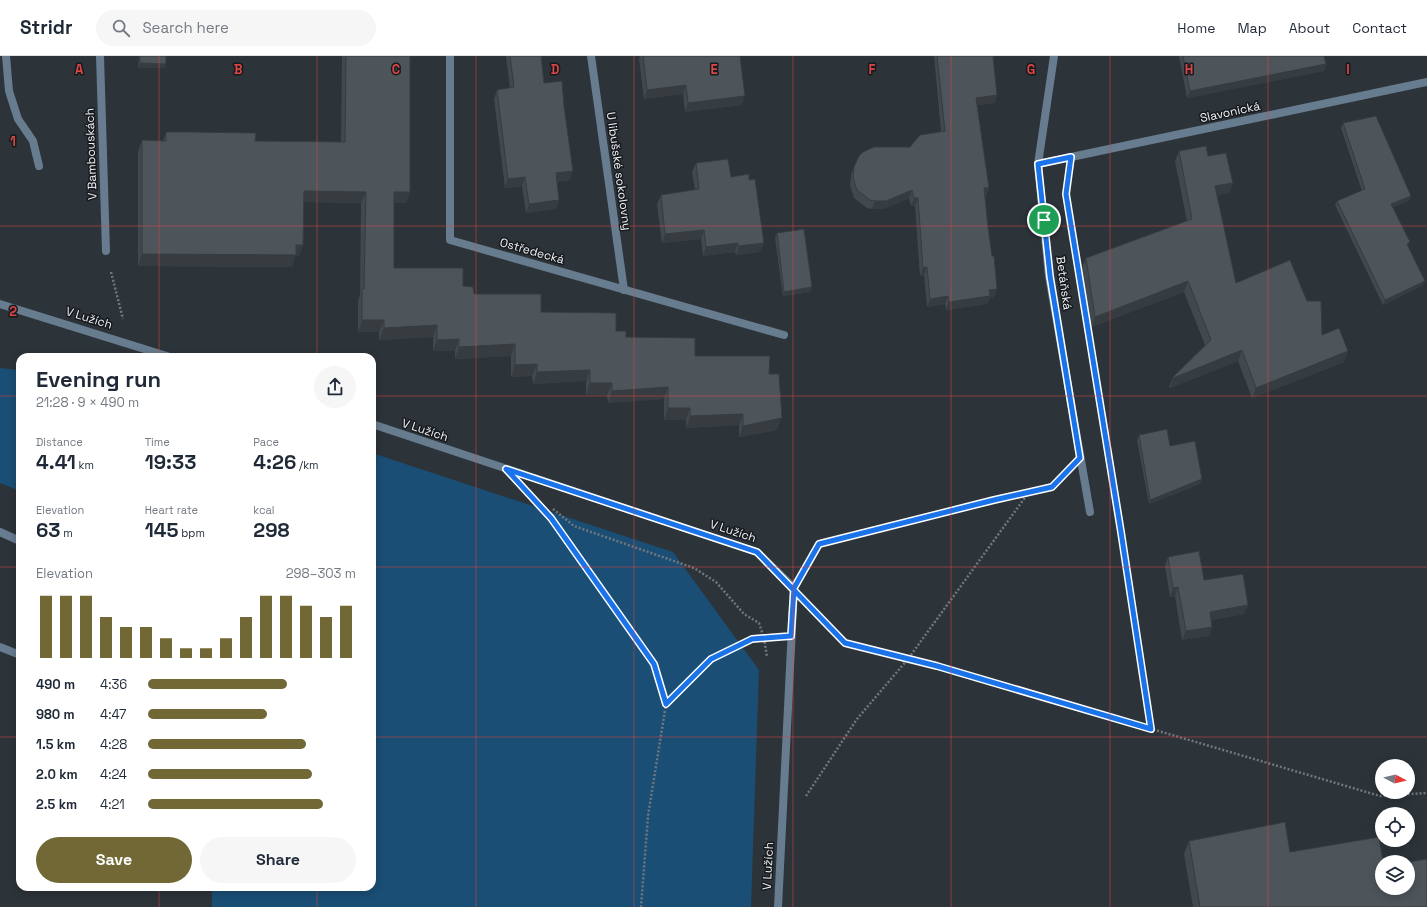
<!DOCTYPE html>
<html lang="en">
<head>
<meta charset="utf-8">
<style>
	:root { --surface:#fff; --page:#f6f6f7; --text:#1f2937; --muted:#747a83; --line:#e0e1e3; --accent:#716836 }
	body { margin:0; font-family:"Space Grotesk",sans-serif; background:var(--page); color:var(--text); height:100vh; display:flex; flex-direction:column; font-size:15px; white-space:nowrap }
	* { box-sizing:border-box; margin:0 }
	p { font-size:13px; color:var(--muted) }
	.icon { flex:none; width:22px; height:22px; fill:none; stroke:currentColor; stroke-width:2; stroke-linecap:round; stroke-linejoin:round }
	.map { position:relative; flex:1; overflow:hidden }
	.details { position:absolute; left:16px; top:297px; width:360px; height:538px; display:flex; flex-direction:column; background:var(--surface); border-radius:12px; box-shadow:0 2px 10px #0003 }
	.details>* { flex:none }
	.needle { width:26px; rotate:97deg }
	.buttons { position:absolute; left:1375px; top:703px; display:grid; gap:8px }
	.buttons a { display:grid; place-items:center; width:40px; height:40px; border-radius:50%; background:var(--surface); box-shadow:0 2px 10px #0003; font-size:20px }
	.pin { position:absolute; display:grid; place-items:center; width:34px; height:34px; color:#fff; margin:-17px; border:2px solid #fff; border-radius:50%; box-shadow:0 1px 4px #0007 }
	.round { display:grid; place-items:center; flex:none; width:42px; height:42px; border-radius:21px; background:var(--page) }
	.headline { display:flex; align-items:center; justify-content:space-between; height:68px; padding:0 20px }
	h1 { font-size:22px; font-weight:800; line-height:30px }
	.stats { display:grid; grid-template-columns:repeat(3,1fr); gap:6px; height:68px; padding:4px 20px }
	.stats div { display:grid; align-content:center }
	.stats b { font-size:20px; font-weight:800 }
	.stats small { font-size:11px; font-weight:400 }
	.stats p { font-size:11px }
	.chart { height:112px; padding:8px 20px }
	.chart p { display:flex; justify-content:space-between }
	.chart svg { width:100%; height:72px; margin-top:4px; stroke:var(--accent); stroke-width:6 }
	.button { display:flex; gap:8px; margin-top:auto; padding:8px 20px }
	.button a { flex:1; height:46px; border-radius:24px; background:var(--accent); color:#fff; font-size:16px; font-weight:800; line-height:46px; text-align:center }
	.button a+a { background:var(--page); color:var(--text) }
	ul { padding:0 20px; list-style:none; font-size:13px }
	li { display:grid; grid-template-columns:64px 48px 1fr; align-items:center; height:30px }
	li i { height:10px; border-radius:5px; background:var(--accent) }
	header { display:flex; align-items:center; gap:24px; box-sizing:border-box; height:56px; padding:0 20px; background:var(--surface); border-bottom:1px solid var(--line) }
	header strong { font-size:19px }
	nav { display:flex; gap:22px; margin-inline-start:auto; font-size:14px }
	.search { width:280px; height:36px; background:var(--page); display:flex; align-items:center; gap:10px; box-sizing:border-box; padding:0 14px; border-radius:22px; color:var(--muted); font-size:15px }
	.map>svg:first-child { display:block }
	.green { fill:#1a4e74 }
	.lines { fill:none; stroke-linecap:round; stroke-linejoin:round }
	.path { stroke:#72777d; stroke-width:2.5; stroke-dasharray:2 2; stroke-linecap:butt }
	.lane { stroke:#677c8f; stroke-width:8 }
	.street { stroke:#677c8f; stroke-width:8 }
	.wall { fill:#42494e }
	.shaded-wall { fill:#363c40 }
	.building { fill:#4d555b; stroke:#363c40 }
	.route-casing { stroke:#fff; stroke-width:8 }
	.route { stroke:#1a73e8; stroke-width:5 }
	.grid { fill:none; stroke:#da4647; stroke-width:1; stroke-opacity:0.55 }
	.labels { text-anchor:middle; stroke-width:3; stroke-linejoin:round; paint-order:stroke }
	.street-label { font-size:12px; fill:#eef2f6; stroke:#171a1d }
	.grid-label { font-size:13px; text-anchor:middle; font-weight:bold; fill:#da4647; stroke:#171a1d; stroke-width:3; stroke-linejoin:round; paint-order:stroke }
</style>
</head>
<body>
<header>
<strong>Stridr</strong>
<div class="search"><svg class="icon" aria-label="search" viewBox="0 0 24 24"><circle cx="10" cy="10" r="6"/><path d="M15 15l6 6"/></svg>Search here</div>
<nav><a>Home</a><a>Map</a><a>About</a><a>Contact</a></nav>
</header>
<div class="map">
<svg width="1427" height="851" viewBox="0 0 1427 851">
	<rect width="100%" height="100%" fill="#2c3339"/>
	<g class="green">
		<polygon points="0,312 20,314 20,435 0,427"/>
		<polygon points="372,397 673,496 759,614 751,851 212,851 212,831 372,831"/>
	</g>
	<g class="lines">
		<g class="path">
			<polyline points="1068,125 1066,138 1121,476 1151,673"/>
			<polyline points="111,216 123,263"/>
			<polyline points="537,447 551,462 654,608 666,648 648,760 641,851"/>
			<polyline points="553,453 574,470 694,512 716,526 744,558 759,567 764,582 767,601"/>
			<polyline points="806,512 819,488 994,444 1052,431 1062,421"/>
			<polyline points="815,555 845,587 937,610 1380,740 1427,737"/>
			<polyline points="666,648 711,603 752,583 771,582"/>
			<polyline points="806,740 857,663 908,603 1029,436"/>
		</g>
		<g class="lane">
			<polyline points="6,0 9,35 18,63 33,85 39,110"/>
			<polyline points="0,476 20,485"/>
			<polyline points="0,591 20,599"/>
		</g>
		<g class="street">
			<polyline points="100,0 106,195"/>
			<polyline points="450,0 450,184 784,279"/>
			<polyline points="591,0 624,234"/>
			<polyline points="1054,0 1038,108 1049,220 1090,456"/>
			<polyline points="1038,108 1427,26"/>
			<polyline points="0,248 170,301"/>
			<polyline points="372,368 757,496 794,532 778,851"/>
		</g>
	</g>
	<g class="wall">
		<polygon points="139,0 166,0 166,8 165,12 138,12"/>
		<polygon points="342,0 410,0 410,136 406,147 394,147 394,212 463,230 474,238 541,256 616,275 626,281 695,300 769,318 777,374 739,381 739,369 686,372 686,364 664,364 664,343 608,347 607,339 586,339 586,325 533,328 532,320 511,321 511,300 455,303 455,295 433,295 433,281 379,284 379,276 358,276 358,245 360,238 361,147 304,146 303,189 299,200 295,200 292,211 138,210 138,96 142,84 163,85 166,76 255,85 341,86"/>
		<polygon points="506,0 541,0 544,27 570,124 557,126 559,144 556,153 526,157 522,130 505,132 494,43 497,34 510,32"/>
		<polygon points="640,0 740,0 742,49 685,56 683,38 644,43 639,3"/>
		<polygon points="934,0 993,0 997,39 995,47 977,49 989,132 986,140 985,140 994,241 990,242 987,248 946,254 945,248 927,251 924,219 920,220 915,150 911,150 909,142 884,153 872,153 867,152 854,142 850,130 851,119 854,111 910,91 941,75"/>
		<polygon points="1179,0 1324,0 1326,8 1324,15 1187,42"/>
		<polygon points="1343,67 1411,140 1409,145 1393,151 1423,229 1383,249 1335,149 1337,145 1362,135 1341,72"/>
		<polygon points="1179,95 1208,100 1233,127 1229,137 1217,139 1236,227 1348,295 1344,306 1252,342 1238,305 1170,332 1169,331 1173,321 1205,289 1184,236 1091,271 1082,212 1086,202 1187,165 1175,105"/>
		<polygon points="696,107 731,121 749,124 760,196 736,199 735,196 703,200 701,183 662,187 657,148 661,139 695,134 692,116"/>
		<polygon points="777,177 811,236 783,240 775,182"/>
		<polygon points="1139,379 1170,390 1200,428 1149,448 1137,384"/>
		<polygon points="1168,501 1204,524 1248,549 1244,558 1211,564 1212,571 1209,580 1182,584 1175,540 1170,541 1165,510"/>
		<polygon points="1189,785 1290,796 1382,832 1427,851 1193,851 1184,798"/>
	</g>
	<g class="shaded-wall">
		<polygon points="140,7 166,8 165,12 138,12"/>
		<polygon points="1326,8 1324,15 1187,42 1190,35"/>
		<polygon points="686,29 683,38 644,43 647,34"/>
		<polygon points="997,39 995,47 973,50 976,42"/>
		<polygon points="745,40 742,49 685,56 688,47"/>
		<polygon points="573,115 570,124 552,126 556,117"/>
		<polygon points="525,121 522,130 505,132 508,123"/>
		<polygon points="1233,127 1229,137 1211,140 1215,130"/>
		<polygon points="984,132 989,132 986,140 981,140"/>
		<polygon points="912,134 909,142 884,153 872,153 875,145"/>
		<polygon points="304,135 366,136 361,147 300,146"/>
		<polygon points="394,136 410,136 406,147 390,147"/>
		<polygon points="1411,140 1409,145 1389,153 1391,148"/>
		<polygon points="914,142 918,142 915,150 911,150"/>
		<polygon points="559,144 556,153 526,157 529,148"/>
		<polygon points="704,174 701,183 662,187 665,178"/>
		<polygon points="738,187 735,196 703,200 706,191"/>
		<polygon points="764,187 760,196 736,199 739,190"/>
		<polygon points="296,189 303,189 299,200 295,200 292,211 138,210 142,198"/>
		<polygon points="927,211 924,219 920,220 923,212"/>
		<polygon points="1188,225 1184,236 1091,271 1095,261"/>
		<polygon points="1425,225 1423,229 1383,249 1385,244"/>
		<polygon points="812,231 811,236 783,240 784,236"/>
		<polygon points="997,233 994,241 990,242 987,248 946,254 949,246 989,234"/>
		<polygon points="948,240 945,248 927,251 930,243"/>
		<polygon points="362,264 384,264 379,276 358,276"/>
		<polygon points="437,269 433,281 379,284 384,272"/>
		<polygon points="459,283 455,295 433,295 437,284"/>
		<polygon points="515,288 511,300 455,303 459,291"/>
		<polygon points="1242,294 1238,305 1170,332 1173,322"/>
		<polygon points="1348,295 1344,306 1252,342 1256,332"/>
		<polygon points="537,308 532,320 511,321 515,309"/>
		<polygon points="590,314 586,325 533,328 537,316"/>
		<polygon points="590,327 612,327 607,339 586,339"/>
		<polygon points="668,331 664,343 608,347 612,335"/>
		<polygon points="668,352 690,352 686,364 664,364"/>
		<polygon points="743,358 739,369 686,372 690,360"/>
		<polygon points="782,362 777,374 739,381 743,370"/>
		<polygon points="1202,423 1200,428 1149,448 1150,444"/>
		<polygon points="1178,531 1175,540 1170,541 1173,532"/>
		<polygon points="1248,549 1244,558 1207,565 1210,556"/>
		<polygon points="1212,571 1209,580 1182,584 1186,575"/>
	</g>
	<g class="building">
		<polygon points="140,0 166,0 166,8 140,7"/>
		<polygon points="346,0 410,0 410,136 394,136 394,212 463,212 463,230 473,231 474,238 541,238 541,256 616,257 616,275 626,275 626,281 695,282 695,300 770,300 769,318 779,318 782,362 743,370 743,358 690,360 690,352 668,352 668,331 612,335 612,327 590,327 590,314 537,316 537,308 515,309 515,288 459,291 459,283 437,284 437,269 384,272 384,264 362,264 362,233 364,233 366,136 304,135 303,189 296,189 296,199 142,198 142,84 166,85 166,76 192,76 256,77 255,85 345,86"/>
		<polygon points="510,0 541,0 544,27 562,25 564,50 573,115 556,117 559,144 529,148 525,121 508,123 497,34 514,31"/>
		<polygon points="643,0 740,0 745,40 688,47 686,29 647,34"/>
		<polygon points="937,0 993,0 997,39 976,42 989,132 984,132 988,171 992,200 994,200 997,233 989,234 990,240 949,246 948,240 930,243 927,211 923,212 918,142 914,142 912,134 886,145 875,145 870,144 857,134 853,122 854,111 859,100 863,96 874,91 910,91 920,79 945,75"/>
		<polygon points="1183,0 1324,0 1326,8 1190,35"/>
		<polygon points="1376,60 1411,140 1391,148 1410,186 1407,188 1425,225 1385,244 1337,145 1365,133 1343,67"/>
		<polygon points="1206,90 1208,100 1226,97 1233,127 1215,130 1236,227 1290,204 1307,245 1321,245 1322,279 1339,272 1348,295 1256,332 1242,294 1173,322 1173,321 1211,284 1188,225 1095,261 1086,202 1192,163 1179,95"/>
		<polygon points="728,103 731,121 749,118 749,124 755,123 764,187 739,190 738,187 706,191 704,174 665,178 661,139 699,133 696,107"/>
		<polygon points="804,173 812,231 784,236 777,177"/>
		<polygon points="1167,373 1170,390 1195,385 1202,423 1150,444 1139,379"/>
		<polygon points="1199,495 1204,524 1243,518 1248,549 1210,556 1212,571 1186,575 1178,531 1173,532 1168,501"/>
		<polygon points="1285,766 1290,796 1379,781 1383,806 1382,806 1382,832 1408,832 1408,806 1427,803 1427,851 1200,851 1189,785"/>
	</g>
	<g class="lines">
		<defs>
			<polyline id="route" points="1044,164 1050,220 1080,402 1052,431 994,444 819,488 794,532 791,580 752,583 711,603 666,648 654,608 551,462 506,413 757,496 845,587 937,610 1151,673 1121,476 1066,138 1071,101 1038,108 1044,164"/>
		</defs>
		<use href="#route" class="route-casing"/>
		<use href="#route" class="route"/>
	</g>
	<path class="grid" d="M 159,0 L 159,301M 317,0 L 317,301M 476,0 L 476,851M 634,0 L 634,851M 793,0 L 793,851M 951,0 L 951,851M 1110,0 L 1110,851M 1268,0 L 1268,851M 0,170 L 1427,170M 0,340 L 20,340M 372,340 L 1427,340M 0,511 L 20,511M 372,511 L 1427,511M 0,681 L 20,681M 372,681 L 1427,681M 159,831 L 159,851M 317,831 L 317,851"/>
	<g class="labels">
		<g class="street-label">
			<text transform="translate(1230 56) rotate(-12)" y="4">Slavonická</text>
			<text transform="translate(91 98) rotate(-92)" y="4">V Bambouskách</text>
			<text transform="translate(619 115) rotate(82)" y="4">U libušské sokolovny</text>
			<text transform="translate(532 195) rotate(16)" y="4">Ostředecká</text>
			<text transform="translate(1064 227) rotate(82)" y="4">Betáňská</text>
			<text transform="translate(89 262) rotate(17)" y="4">V Lužích</text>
			<text transform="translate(425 374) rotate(18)" y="4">V Lužích</text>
			<text transform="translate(733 475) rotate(18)" y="4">V Lužích</text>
			<text transform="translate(768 810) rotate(-87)" y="4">V Lužích</text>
		</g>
	</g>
	<g class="grid-label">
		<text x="79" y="18">A</text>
		<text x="238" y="18">B</text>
		<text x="396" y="18">C</text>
		<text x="555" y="18">D</text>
		<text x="714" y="18">E</text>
		<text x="872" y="18">F</text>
		<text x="1031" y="18">G</text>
		<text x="1189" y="18">H</text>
		<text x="1348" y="18">I</text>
		<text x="13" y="90">1</text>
		<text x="13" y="260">2</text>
	</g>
</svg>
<div class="buttons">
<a><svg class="needle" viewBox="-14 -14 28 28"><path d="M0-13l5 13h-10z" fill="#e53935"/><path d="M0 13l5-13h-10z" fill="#747a83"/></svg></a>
<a><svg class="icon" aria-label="locate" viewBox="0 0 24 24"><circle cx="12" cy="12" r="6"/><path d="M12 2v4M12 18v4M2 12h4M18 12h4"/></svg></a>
<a><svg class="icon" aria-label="layers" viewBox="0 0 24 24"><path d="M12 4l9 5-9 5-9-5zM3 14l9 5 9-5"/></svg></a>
</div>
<div class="pin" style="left:1044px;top:164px;background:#1e9e55"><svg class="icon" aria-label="arrive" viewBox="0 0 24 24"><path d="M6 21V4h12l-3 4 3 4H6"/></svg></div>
<section class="details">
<div class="headline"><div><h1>Evening run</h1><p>21:28 · 9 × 490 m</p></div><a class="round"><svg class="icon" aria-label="share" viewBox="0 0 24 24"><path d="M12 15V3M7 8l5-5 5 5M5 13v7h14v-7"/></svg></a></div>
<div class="stats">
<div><p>Distance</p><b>4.41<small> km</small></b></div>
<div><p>Time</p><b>19:33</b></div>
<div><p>Pace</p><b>4:26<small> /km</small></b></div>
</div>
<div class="stats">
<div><p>Elevation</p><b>63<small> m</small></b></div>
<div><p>Heart rate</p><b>145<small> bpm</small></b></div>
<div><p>kcal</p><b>298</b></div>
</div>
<div class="chart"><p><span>Elevation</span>298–303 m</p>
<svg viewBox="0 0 160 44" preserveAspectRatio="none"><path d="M5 44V6M15 44V6M25 44V6M35 44V19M45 44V25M55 44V25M65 44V32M75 44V38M85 44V38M95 44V32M105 44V19M115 44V6M125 44V6M135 44V12M145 44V19M155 44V12"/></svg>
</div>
<ul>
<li><b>490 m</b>4:36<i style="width:67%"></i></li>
<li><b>980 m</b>4:47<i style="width:57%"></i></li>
<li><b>1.5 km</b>4:28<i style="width:76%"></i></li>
<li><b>2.0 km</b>4:24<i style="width:79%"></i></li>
<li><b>2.5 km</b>4:21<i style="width:84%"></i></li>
</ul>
<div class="button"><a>Save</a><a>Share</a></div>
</section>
</div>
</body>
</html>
